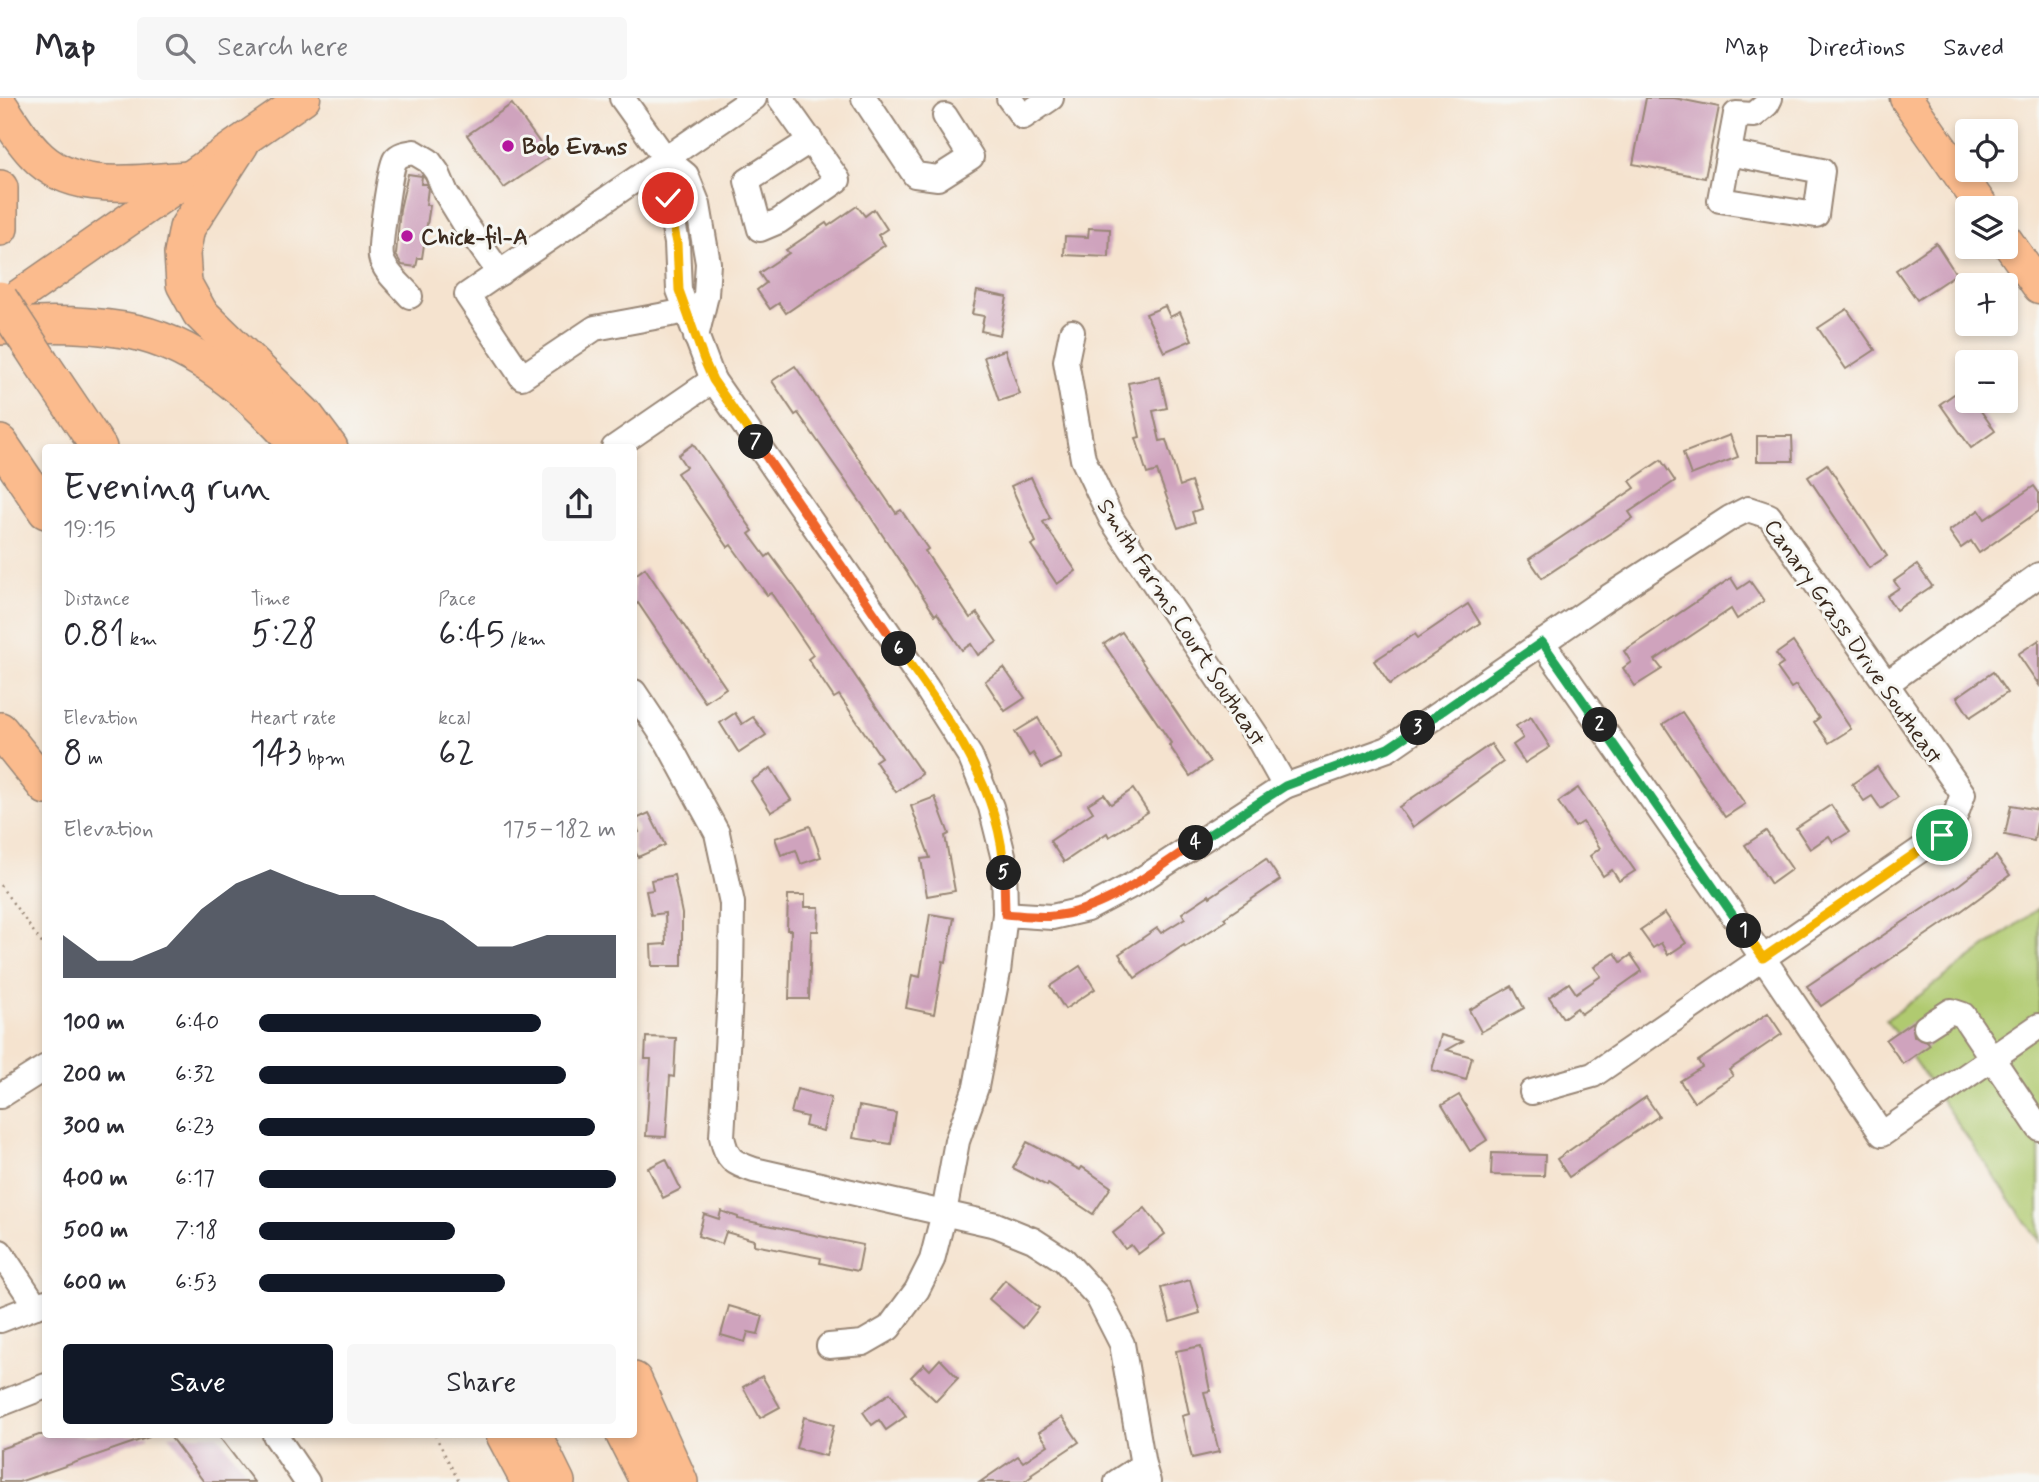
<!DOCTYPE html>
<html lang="en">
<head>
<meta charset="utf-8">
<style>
	:root { --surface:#fff; --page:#f7f7f7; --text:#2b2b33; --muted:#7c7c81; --line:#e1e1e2; --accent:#111827 }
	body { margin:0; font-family:Mynerve,sans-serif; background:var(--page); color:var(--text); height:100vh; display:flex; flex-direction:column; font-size:26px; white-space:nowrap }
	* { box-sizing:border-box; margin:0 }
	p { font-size:23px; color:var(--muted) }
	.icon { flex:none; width:38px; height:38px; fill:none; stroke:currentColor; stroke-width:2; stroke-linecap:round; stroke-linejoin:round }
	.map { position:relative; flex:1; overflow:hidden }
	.panel { position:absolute; left:42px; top:346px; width:595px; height:994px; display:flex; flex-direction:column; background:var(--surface); border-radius:7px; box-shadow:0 4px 10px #0003 }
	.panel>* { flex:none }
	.controls { position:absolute; left:1955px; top:21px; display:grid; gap:14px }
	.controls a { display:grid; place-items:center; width:63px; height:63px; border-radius:7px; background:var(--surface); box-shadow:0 4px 10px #0003; font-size:35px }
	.pin { position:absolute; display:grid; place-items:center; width:60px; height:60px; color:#fff; margin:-30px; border:4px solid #fff; border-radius:50%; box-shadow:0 2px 7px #0007 }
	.km { position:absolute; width:35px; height:35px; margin:-18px; border-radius:50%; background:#222; color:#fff; font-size:19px; line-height:35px; text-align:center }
	.round { display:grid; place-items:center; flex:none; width:74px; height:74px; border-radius:7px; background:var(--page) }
	.summary { display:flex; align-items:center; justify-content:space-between; height:119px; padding:0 21px }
	h1 { font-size:38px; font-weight:600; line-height:52px }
	.stats { display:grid; grid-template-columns:repeat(3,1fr); gap:10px; height:119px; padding:7px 21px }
	.stats div { display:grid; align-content:center }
	.stats b { font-size:35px; font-weight:600 }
	.stats small { font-size:19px; font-weight:400 }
	.stats p { font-size:19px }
	.chart { height:196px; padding:14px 21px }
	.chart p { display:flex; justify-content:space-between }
	.chart svg { width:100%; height:126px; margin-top:7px; fill:var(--accent); opacity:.7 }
	.primary-button { display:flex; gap:14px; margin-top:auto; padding:14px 21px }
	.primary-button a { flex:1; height:80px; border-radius:7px; background:var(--accent); color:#fff; font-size:28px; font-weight:600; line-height:80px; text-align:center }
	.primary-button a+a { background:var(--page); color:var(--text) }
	ul { padding:0 21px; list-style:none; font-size:23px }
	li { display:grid; grid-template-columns:112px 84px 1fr; align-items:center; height:52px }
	li i { height:18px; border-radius:9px; background:var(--accent) }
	header { display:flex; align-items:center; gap:42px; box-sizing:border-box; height:98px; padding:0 35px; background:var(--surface); border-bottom:2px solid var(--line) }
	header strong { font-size:33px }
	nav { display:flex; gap:38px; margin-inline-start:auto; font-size:24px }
	.search { width:490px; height:63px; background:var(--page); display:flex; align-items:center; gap:18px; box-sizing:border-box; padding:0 24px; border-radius:7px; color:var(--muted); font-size:26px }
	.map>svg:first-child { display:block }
	.green { fill:#b0ca70; stroke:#767a47; stroke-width:2 }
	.building { fill:#cfa3bd }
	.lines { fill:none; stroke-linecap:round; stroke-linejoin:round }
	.minor-casing { stroke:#988676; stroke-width:28 }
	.major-casing { stroke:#988676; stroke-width:35 }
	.highway-casing { stroke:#988676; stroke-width:38 }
	.path { stroke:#988676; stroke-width:2.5; stroke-dasharray:2 5; stroke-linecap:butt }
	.minor { stroke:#fff; stroke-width:24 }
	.major { stroke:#fbbb8d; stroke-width:32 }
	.highway { stroke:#fbbb8d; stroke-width:35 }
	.highway-bridge-casing { stroke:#988676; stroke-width:38; stroke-linecap:butt }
	.highway-bridge { stroke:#fbbb8d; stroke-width:35 }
	.split-1-casing { stroke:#fff; stroke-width:14 }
	.split-2-casing { stroke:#fff; stroke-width:14 }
	.split-3-casing { stroke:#fff; stroke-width:14 }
	.split-4-casing { stroke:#fff; stroke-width:14 }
	.split-5-casing { stroke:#fff; stroke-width:14 }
	.split-6-casing { stroke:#fff; stroke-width:14 }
	.split-7-casing { stroke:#fff; stroke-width:14 }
	.split-8-casing { stroke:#fff; stroke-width:14 }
	.split-1 { stroke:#f5b400; stroke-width:9 }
	.split-2 { stroke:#22a559; stroke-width:9 }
	.split-3 { stroke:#22a559; stroke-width:9 }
	.split-4 { stroke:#22a559; stroke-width:9 }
	.split-5 { stroke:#f0652b; stroke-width:9 }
	.split-6 { stroke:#f5b400; stroke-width:9 }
	.split-7 { stroke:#f0652b; stroke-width:9 }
	.split-8 { stroke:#f5b400; stroke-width:9 }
	.poi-dot { fill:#b5179e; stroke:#f6f6f2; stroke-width:2.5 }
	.labels { text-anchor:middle; stroke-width:6; stroke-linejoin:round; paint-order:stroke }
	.poi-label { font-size:23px; font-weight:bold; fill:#3b2a1e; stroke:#f6f6f2; text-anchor:start }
	.street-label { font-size:23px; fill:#3b2a1e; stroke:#f6f6f2 }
</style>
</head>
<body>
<header>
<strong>Map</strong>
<div class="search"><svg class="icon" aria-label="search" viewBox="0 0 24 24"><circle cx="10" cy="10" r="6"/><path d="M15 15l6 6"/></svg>Search here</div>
<nav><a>Map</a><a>Directions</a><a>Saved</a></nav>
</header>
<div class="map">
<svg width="2039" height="1384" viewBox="0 0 2039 1384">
	<rect width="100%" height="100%" fill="#f6f6f2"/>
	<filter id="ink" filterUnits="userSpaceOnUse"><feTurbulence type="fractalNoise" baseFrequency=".0143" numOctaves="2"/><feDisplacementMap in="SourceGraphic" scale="14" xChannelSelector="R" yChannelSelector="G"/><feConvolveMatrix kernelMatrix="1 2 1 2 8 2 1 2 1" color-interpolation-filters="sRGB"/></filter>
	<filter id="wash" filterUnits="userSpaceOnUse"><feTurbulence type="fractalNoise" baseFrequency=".00686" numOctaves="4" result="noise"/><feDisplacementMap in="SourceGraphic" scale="28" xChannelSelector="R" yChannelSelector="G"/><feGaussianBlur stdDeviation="1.57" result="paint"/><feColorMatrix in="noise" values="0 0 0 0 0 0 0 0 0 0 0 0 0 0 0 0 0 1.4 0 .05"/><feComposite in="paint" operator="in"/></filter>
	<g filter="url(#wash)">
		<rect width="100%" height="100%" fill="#f5e3cf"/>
		<polygon class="green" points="2039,810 2039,1143 1886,922"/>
		<g id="blocks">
			<g class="building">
				<polygon points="1646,0 1674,0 1719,9 1705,80 1633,66"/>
				<polygon points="512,6 550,59 504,90 467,37"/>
				<polygon points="408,76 422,78 421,86 426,86 428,90 426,107 430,107 422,160 418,160 416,169 402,167 396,157 400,111"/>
				<polygon points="857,108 865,118 874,111 887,131 878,137 885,147 786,215 779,205 770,211 757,192 766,185 759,175 789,155 786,152 826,125 828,128"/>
				<polygon points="1089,130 1110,131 1109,159 1064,157 1065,138 1088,139"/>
				<polygon points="1936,145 1956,176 1917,202 1896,172"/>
				<polygon points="977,193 1007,199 1000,237 981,233 984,218 972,216"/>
				<polygon points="1165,208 1170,219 1180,214 1192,242 1164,254 1146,216"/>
				<polygon points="1847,211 1875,252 1846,271 1818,230"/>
				<polygon points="1005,252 1020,296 999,303 984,259"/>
				<polygon points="795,268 896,415 901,412 928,451 925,453 970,520 977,515 997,544 978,557 971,546 962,552 937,515 935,517 866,412 798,315 795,317 772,283"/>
				<polygon points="1160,279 1167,310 1153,313 1160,343 1166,342 1180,388 1191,384 1201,411 1192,414 1195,424 1178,430 1157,373 1147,376 1136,340 1140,339 1128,285"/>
				<polygon points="1967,287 1967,303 1974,303 1995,333 1971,350 1940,306"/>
				<polygon points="1730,337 1738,359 1691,377 1683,355"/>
				<polygon points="1757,338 1792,338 1793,363 1757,363"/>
				<polygon points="693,346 753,433 749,436 766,459 770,456 796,491 922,676 896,694 875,663 881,659 839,597 834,600 808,561 813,557 771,495 767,497 731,447 728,449 677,375 686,369 678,357"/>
				<polygon points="1661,362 1675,383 1629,414 1633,420 1542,480 1529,461 1635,390 1630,383"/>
				<polygon points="1827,366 1887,458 1869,470 1808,379"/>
				<polygon points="1031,379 1050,420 1043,424 1076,473 1057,486 1031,447 1036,444 1011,388"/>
				<polygon points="2034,388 2039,395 2039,413 1979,455 1971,443 1961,450 1949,433 1979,412 1985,421"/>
				<polygon points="1917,467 1932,488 1896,512 1887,498 1899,490 1894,483"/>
				<polygon points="645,470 726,590 705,604 638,505 634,508 634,478"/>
				<polygon points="1731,480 1738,491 1750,483 1764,503 1737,521 1731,511 1655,562 1662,571 1635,588 1623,570 1631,564 1624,553"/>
				<polygon points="1468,506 1480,525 1390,586 1374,563 1415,536 1418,540"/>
				<polygon points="1122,534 1210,664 1190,678 1169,647 1171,645 1104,546"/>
				<polygon points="2039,542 2039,587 2018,556"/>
				<polygon points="1793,544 1851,631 1829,645 1814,624 1819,620 1796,587 1791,590 1777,570 1783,566 1776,556"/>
				<polygon points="1004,570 1025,600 1005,613 985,583"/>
				<polygon points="1993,574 2007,595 1970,619 1957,599"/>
				<polygon points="1682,614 1745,706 1725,719 1663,626"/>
				<polygon points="735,615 742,626 753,619 766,637 739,655 720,625"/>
				<polygon points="1531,619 1550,649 1525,665 1513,647 1523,640 1516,628"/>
				<polygon points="1038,620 1061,660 1042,670 1033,655 1029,658 1015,634"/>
				<polygon points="1491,646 1503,664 1413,729 1399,709"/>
				<polygon points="1877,669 1898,699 1881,711 1872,698 1864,703 1852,686"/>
				<polygon points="771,670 791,702 771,714 751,683"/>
				<polygon points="1578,690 1635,773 1619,783 1612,772 1603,778 1590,758 1600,750 1583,724 1575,729 1558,704"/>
				<polygon points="1133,691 1148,714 1109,739 1107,735 1064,764 1050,743 1093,714 1088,706 1104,696 1111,706"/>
				<polygon points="935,699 949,736 945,738 955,793 927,798 921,761 930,760 911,708"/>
				<polygon points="1831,707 1849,734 1833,744 1829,738 1810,751 1796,730"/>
				<polygon points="2011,707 2039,712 2034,743 2005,737"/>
				<polygon points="649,715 665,747 638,759 634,751 634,737 639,734 634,722"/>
				<polygon points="810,728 821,759 801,766 796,752 781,757 775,740"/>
				<polygon points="1766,733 1792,771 1771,786 1745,747"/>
				<polygon points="1996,758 2010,777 1960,814 1821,908 1807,888 1960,786"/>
				<polygon points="1266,761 1280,782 1224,820 1226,823 1185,849 1184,847 1135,880 1119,856 1157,830 1161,835 1185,820 1182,815 1209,797 1210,799"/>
				<polygon points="674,777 682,816 682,868 652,868 651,847 666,846 665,815 651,817 646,793 653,792 651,782"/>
				<polygon points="788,797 805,797 805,809 819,809 818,833 811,833 809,901 789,901 791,832 787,832"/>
				<polygon points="1665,815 1686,845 1668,857 1661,845 1653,850 1640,832"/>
				<polygon points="930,816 954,820 946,864 943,863 934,916 906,910 912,877 920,879"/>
				<polygon points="1615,855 1621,864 1631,857 1642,873 1581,916 1577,910 1563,920 1549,899 1569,885 1576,895 1601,878 1594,869"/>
				<polygon points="1080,868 1095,891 1065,911 1050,888"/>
				<polygon points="1512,888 1524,910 1481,934 1469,912"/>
				<polygon points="1768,915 1782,936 1729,972 1733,978 1694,1004 1680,983 1702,969 1698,963"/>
				<polygon points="1912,924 1914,938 1920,942 1928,944 1930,947 1903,966 1886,942"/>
				<polygon points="1441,937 1463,943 1447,952 1472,959 1466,982 1432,972"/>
				<polygon points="646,939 676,940 674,979 670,978 666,1039 646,1038 651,961 645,961"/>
				<polygon points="797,991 831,1000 823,1033 805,1028 807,1019 791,1015"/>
				<polygon points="1459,997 1487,1042 1470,1053 1442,1007"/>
				<polygon points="1646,999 1659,1018 1569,1079 1557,1061"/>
				<polygon points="859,1008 896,1015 891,1046 853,1040"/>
				<polygon points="1027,1044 1080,1072 1082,1069 1111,1089 1093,1116 1048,1086 1047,1088 1013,1070"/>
				<polygon points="1492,1055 1545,1057 1544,1078 1491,1077"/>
				<polygon points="666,1061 681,1091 663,1100 648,1070"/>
				<polygon points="1145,1110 1165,1136 1138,1156 1131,1147 1125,1151 1113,1135"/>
				<polygon points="721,1113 738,1119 738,1121 863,1147 858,1173 820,1165 821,1160 754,1147 754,1142 726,1134 722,1146 698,1138 704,1116 719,1121"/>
				<polygon points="1005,1182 1039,1210 1023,1230 989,1201"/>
				<polygon points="1190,1182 1200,1215 1170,1224 1161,1190"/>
				<polygon points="729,1208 763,1218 758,1236 748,1234 745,1244 721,1237"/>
				<polygon points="1201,1248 1210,1293 1204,1294 1219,1354 1192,1360 1182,1318 1189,1316 1176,1253"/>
				<polygon points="940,1261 958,1280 936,1303 911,1279 924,1266 930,1272"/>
				<polygon points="762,1278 780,1309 760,1320 743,1289"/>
				<polygon points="890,1295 906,1318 886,1332 879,1322 872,1327 863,1314"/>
				<polygon points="804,1319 834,1327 826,1358 796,1350"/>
				<polygon points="1062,1319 1079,1344 1031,1376 1032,1378 1024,1384 980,1384 1018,1358 1023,1364 1048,1347 1039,1334"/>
				<polygon points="39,1337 149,1337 149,1339 19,1384 0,1384 0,1351"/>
				<polygon points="169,1337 218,1337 254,1384 204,1384"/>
			</g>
		</g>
	</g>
	<g filter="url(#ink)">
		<use href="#blocks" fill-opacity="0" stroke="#988676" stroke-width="2"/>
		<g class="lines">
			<defs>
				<g id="minor">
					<polyline points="622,0 665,60 686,77 698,107 708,165 706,197 696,239"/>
					<polyline points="780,0 838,82 779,123 760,131 747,83 811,42"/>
					<polyline points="864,0 915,77 938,80 971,59 945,18"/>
					<polyline points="1009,0 1023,19 1051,0"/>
					<polyline points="1729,55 1822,73 1816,117 1720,102 1736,16 1754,17 1767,6 1770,0"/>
					<polyline points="665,60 666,88 677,145 679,192 713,282 926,589 970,658 991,709 1004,761 1005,816 998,874 976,989 957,1043 944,1115 932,1162 917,1192 889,1230 863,1245 829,1248"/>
					<path d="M 410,198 C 401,187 384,174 381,159 C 379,148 390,70 395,62 C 399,56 408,55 414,54 L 429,63 L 437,74 L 446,95 L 465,126 L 500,175"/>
					<polyline points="687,213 595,230 522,279 467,197 754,0"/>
					<polyline points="1072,234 1066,263 1083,361 1112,422 1258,640 1285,688"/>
					<polyline points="614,350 713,282"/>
					<polyline points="1542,544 1763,860 1882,1036 2039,928"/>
					<polyline points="1886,586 2039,477"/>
					<path d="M 634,594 L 668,645 L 717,735 L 732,805 L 731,880 L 722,1039 C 727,1062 732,1064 754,1072 L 996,1127 L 1033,1142 L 1064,1162 L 1098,1199 L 1122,1246 L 1143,1367 L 1148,1384"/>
					<polyline points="1005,816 1052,819 1087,811 1136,785 1285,688 1388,651 1604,502 1730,420 1748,411 1769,418 1963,696 1956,716 1942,737 1593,977 1532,994"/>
					<polyline points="1926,929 1951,913 1963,917 2039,1030"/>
					<polyline points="0,998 46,969"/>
					<polyline points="0,1154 36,1208"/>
					<polyline points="0,1222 46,1204"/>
					<polyline points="0,1306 46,1288"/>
					<polyline points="275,1337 307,1384"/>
					<polyline points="1117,1384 1143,1367"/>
				</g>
				<g id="major">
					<polyline points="1906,0 1983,110"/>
					<polyline points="2006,142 2039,189"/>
					<polyline points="0,211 304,0"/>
				</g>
				<g id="highway">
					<path d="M 0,8 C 11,24 21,42 35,56 C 74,98 139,83 190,81"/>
					<polyline points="241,46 187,130 182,156 184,186 200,215 306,318 330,350"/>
					<polyline points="0,90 0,130"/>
					<path d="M 0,229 C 42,225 82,225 124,232 C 195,243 255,298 300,350"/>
					<polyline points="41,264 99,350"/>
					<polyline points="0,345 46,413"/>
					<polyline points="0,632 46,689"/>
					<polyline points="634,1282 680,1384"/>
					<polyline points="504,1337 529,1384"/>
					<polyline points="534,1337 557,1384"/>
					<polyline points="624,1337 648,1384"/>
				</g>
			</defs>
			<use href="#minor" class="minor-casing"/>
			<use href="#major" class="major-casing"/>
			<use href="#highway" class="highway-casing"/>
			<g class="path">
				<polyline points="0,787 46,851"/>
				<polyline points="435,1337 459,1384"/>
			</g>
			<use href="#minor" class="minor"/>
			<use href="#major" class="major"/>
			<use href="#highway" class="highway"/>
			<defs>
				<polyline id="highway-bridge" points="0,201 41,264"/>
			</defs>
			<use href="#highway-bridge" class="highway-bridge-casing"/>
			<use href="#highway-bridge" class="highway-bridge"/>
		</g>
	</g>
	<g class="lines" filter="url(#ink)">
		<defs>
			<polyline id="split-1" points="1744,833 1763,860 1942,737"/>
			<polyline id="split-2" points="1600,627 1744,833"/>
			<polyline id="split-3" points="1418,630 1542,544 1600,627"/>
			<polyline id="split-4" points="1196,745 1285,688 1388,650 1418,630"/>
			<path id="split-5" d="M 1004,775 L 1005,816 C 1020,817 1038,820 1053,818 C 1107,813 1152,773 1196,745"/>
			<path id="split-6" d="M 899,551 C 946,616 1002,692 1004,775"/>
			<polyline id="split-7" points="756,344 899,551"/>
			<polyline id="split-8" points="668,100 677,145 679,192 704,262 713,282 756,344"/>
		</defs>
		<use href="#split-1" class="split-1-casing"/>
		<use href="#split-2" class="split-2-casing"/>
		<use href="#split-3" class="split-3-casing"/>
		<use href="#split-4" class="split-4-casing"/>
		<use href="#split-5" class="split-5-casing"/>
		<use href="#split-6" class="split-6-casing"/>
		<use href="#split-7" class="split-7-casing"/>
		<use href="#split-8" class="split-8-casing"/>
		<use href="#split-1" class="split-1"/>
		<use href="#split-2" class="split-2"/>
		<use href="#split-3" class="split-3"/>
		<use href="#split-4" class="split-4"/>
		<use href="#split-5" class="split-5"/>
		<use href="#split-6" class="split-6"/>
		<use href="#split-7" class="split-7"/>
		<use href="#split-8" class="split-8"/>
	</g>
	<g class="poi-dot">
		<circle cx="508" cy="48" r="7"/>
		<circle cx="407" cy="138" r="7"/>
	</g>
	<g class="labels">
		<g class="poi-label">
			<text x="522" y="56">Bob Evans</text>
			<text x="421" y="146">Chick-fil-A</text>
		</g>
		<g class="street-label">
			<text transform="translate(1182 524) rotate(57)" y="8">Smith Farms Court Southeast</text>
			<text transform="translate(1854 543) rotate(55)" y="8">Canary Grass Drive Southeast</text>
		</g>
	</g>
</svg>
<div class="controls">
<a><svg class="icon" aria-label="locate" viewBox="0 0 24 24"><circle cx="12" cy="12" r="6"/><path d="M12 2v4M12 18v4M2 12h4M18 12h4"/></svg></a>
<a><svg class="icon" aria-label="layers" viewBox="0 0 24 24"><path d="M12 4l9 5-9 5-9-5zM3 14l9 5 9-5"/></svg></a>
<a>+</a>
<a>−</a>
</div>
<div class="pin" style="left:1942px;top:737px;background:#1e9e55"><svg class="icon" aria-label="arrive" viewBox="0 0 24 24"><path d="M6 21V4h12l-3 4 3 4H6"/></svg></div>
<div class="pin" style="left:668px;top:100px;background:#d93025"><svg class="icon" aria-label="check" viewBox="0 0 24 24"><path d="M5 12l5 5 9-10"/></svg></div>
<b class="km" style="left:1744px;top:833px">1</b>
<b class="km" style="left:1600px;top:627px">2</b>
<b class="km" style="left:1418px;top:630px">3</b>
<b class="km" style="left:1196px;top:745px">4</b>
<b class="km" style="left:1004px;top:775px">5</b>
<b class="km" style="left:899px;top:551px">6</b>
<b class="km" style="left:756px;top:344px">7</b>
<section class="panel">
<div class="summary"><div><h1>Evening run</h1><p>19:15</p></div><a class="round"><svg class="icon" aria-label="share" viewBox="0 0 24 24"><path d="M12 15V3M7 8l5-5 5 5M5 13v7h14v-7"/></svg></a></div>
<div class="stats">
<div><p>Distance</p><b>0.81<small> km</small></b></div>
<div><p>Time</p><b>5:28</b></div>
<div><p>Pace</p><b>6:45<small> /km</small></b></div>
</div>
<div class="stats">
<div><p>Elevation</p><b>8<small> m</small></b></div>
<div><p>Heart rate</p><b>143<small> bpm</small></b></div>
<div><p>kcal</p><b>62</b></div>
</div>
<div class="chart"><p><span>Elevation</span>175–182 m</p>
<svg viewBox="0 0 160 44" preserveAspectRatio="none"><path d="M0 44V29L10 38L20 38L30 33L40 20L50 11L60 6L70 11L80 15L90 15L100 20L110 24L120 33L130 33L140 29L150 29L160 29V44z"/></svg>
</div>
<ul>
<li><b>100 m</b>6:40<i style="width:79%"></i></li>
<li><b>200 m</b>6:32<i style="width:86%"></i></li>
<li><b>300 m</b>6:23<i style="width:94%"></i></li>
<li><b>400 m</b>6:17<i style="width:100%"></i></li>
<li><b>500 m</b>7:18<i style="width:55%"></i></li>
<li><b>600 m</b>6:53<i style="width:69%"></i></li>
</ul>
<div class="primary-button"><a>Save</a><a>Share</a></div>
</section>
</div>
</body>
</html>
